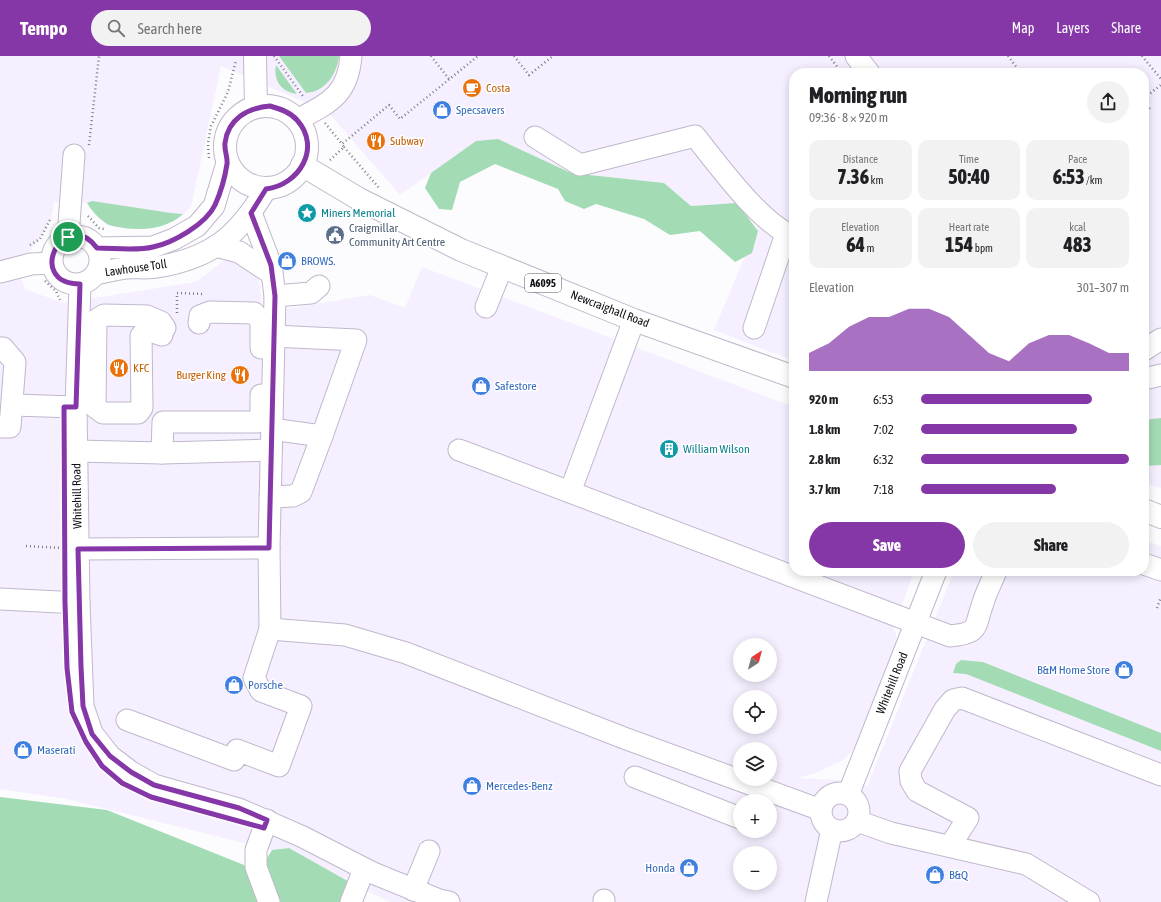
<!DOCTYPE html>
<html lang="en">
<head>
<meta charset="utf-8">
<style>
	:root { --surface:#fff; --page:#f2f2f2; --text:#202124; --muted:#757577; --accent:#8536a7 }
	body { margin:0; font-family:"Asap Condensed",sans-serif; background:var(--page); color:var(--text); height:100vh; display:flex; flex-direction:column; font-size:15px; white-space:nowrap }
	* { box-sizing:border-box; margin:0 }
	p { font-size:13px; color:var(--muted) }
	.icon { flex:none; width:22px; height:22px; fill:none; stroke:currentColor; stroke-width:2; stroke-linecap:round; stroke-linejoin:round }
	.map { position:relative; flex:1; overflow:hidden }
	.drawer { position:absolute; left:789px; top:12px; width:360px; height:508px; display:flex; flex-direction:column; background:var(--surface); border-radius:16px; box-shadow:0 2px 10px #0003 }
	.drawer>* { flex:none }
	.needle { width:26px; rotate:36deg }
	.fabs { position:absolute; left:733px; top:582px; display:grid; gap:8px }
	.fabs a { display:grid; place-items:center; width:44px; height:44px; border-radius:50%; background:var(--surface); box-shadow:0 2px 10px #0003; font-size:20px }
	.pin { position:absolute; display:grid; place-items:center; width:34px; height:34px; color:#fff; margin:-17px; border:2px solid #fff; border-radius:50%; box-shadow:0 1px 4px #0007 }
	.round { display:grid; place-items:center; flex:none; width:42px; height:42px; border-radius:21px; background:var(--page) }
	.head { display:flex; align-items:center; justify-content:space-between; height:68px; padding:0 20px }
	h1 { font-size:22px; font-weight:800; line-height:30px }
	.metrics { display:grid; grid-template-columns:repeat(3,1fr); gap:6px; height:68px; padding:4px 20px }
	.metrics div { display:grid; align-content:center; border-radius:10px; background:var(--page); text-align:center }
	.metrics b { font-size:20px; font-weight:800 }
	.metrics small { font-size:11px; font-weight:400 }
	.metrics p { font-size:11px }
	.chart { height:112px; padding:8px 20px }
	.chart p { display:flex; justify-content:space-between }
	.chart svg { width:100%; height:72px; margin-top:4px; fill:var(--accent); opacity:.7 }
	.action { display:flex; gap:8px; margin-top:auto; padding:8px 20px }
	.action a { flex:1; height:46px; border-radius:24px; background:var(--accent); color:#fff; font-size:16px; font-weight:800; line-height:46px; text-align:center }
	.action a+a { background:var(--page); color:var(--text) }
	ul { padding:0 20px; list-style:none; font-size:13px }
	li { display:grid; grid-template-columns:64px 48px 1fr; align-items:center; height:30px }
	li i { height:10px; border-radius:5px; background:var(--accent) }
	header { display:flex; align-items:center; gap:24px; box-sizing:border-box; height:56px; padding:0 20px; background:var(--accent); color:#fff }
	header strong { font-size:19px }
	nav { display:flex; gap:22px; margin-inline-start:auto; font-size:14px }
	.search { width:280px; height:36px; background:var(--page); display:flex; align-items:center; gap:10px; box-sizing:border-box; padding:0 14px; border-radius:22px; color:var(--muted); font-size:15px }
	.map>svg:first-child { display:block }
	.built { fill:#f5efff; fill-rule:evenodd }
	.green { fill:#a3dcb4 }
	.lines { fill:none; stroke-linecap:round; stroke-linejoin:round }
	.minor-casing { stroke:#c0b8cb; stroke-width:23 }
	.major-casing { stroke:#c0b8cb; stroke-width:24 }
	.path { stroke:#7f7e82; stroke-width:2.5; stroke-dasharray:1 3; stroke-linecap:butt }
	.minor { stroke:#fff; stroke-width:21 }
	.major { stroke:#fff; stroke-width:22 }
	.route-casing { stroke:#fff; stroke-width:8 }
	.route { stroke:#8536a7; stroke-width:5 }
	.labels { text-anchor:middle; stroke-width:3; stroke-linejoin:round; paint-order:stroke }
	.shield { fill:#fff; stroke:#59585c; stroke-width:1 }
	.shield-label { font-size:11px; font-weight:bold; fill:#121016 }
	.food-label { font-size:12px; fill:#c56008; stroke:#fff; text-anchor:start }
	.shop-label { font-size:12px; fill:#366cbe; stroke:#fff; text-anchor:start }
	.culture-label { font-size:12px; fill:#0d838f; stroke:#fff; text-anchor:start }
	.service-label { font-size:12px; fill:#4e5e75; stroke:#fff; text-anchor:start }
	.street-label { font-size:12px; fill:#121016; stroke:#fff }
</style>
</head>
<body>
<header>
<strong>Tempo</strong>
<div class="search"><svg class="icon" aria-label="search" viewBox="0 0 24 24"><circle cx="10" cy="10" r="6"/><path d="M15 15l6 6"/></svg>Search here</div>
<nav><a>Map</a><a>Layers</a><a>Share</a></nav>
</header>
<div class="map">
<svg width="1161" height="846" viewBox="0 0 1161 846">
	<rect width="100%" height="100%" fill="#fcfbfe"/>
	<path class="built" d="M 0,0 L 1161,0 L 1161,432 L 1144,427 L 1144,17 L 794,17 L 794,305 L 714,274 L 759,167 L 718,148 L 691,150 L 664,127 L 571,117 L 498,83 L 476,85 L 400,139 L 328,56 L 221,10 L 191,151 L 175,165 L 149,173 L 130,173 L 107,169 L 94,157 L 87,147 L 54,146 L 51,164 L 40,182 L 29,196 L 14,203 L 25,233 L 63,247 L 196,226 L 227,202 L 257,214 L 263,254 L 285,253 L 370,239 L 405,252 L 422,211 L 794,351 L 794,515 L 914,515 L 894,571 L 897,585 L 855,692 L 843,704 L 816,717 L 797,722 L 840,724 L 867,731 L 954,515 L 1144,515 L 1144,484 L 1161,490 L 1161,846 L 390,846 L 362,833 L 289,792 L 272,794 L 67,743 L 0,733 ZM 740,589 L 770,589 L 770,619 L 740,619 ZM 740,641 L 770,641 L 770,671 L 740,671 ZM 740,693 L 770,693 L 770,723 L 740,723 ZM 740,745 L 770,745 L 770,775 L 740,775 ZM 740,797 L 770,797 L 770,827 L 740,827 Z"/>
	<g class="green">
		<path d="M 279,0 L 339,0 C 337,18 325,36 306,37 Z"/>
		<path d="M 276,9 L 297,38 C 281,36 273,24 276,9 Z"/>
		<polygon points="498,83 571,117 664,127 691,150 737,147 758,175 752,197 735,206 700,175 670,179 644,163 596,148 584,153 565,145 558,133 495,108 460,126 452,154 439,153 425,132 431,117 476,85"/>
		<path d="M 92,145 L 171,157 L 183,158 C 166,174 139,175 118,171 C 114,170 109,170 106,167 C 98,162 92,155 87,147 Z"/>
		<polygon points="1161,362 1161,409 1144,410 1144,364"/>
		<polygon points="961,604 983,606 1161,677 1161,695 966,618 953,617 956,608"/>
		<polygon points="0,741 107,754 244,809 261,846 0,846"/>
		<polygon points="289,792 353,828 341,846 277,846 264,807 272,794"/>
	</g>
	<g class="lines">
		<defs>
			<g id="minor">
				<polyline points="856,0 869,17"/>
				<path d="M 297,64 C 329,47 348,39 351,0"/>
				<path d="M 535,81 L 580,109 L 695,80 C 719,110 759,166 794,181"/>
				<circle cx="76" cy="204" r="24"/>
				<polyline points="68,181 74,99"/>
				<polyline points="216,190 239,196 272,218"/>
				<polyline points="97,192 153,191 174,183 197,170 214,150 227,107"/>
				<polyline points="0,216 31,208 52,207"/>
				<path d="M 96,218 C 106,216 116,213 126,212 C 136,211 147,213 157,211 C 212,202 238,180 266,133"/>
				<polyline points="80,228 76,351 79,547 83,650 92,677 110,700 131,716 154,729 239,753 303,781 373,817 439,844 449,846"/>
				<polyline points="275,240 311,237 319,230"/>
				<polyline points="486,251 502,211"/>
				<polyline points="199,267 200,260 210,256 254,257 261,265 261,292"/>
				<polyline points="754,272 786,178"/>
				<polyline points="162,279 147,274 141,280 142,352 138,357 103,357 95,351 96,264 104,259 147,260 161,266 165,272"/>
				<polyline points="0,292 3,292 15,306 10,371 0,371"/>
				<polyline points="1144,294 1161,283"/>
				<polyline points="1144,323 1161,319"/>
				<polyline points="13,349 76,351"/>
				<polyline points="271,373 322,380 356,284 273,280"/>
				<path d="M 459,394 L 950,580 C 981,577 974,571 983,547 C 986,536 992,526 996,515"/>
				<polyline points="76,395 162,397 271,394"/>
				<polyline points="162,397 163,366 257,366 261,359 261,339"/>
				<polyline points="570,436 634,264"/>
				<polyline points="270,441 293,440 301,436 322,380"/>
				<polyline points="78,493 269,492"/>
				<polyline points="1144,508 1161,514"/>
				<polyline points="0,543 79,547"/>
				<polyline points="270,573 345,579 406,597 624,682 821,754"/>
				<polyline points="127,664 234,704 237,694 279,710 301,650 261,635 254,622 270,573 269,492 275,240 271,209 251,157"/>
				<polyline points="635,721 740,762"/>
				<circle cx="840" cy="756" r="19"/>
				<polyline points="848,739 936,515"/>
				<polyline points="267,764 256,794 256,811 269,846"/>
				<polyline points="857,765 891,777 1026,808 1089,846"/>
				<polyline points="950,790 968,762 917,735 911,725 910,715 945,653 953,644 962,642 1161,719"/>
				<polyline points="413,834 429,795"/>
				<polyline points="351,846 364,813"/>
				<polyline points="604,846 604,844"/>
				<polyline points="816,846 832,773"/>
			</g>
			<g id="major">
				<polyline points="255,0 256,51"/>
				<circle cx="266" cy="91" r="41"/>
				<polyline points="302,109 359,143 461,194 634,264 794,321"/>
				<polyline points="1144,454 1161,461"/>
			</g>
		</defs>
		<use href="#minor" class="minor-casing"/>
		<use href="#major" class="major-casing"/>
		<g class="path">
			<polyline points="274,0 303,40"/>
			<polyline points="431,0 449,23"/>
			<polyline points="514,0 529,19 553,0"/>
			<polyline points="829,0 842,17"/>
			<polyline points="1008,0 1021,17"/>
			<polyline points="1142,0 1161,23"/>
			<polyline points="1144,42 1161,29"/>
			<polyline points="1144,46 1150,53 1144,58"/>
			<polyline points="325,67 342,88 389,49 400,63 478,0"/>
			<polyline points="89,89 99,0"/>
			<polyline points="344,91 379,132"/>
			<polyline points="209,102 208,87 211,70 228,36 236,4"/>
			<polyline points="330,104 344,91 342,88"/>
			<polyline points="88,160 99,172 104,173"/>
			<polyline points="30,189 40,183 50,164"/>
			<polyline points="45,225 56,235 60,244"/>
			<polyline points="177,257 177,237 204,238"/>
			<polyline points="26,490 62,492"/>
			<polyline points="1157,552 1161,541"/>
		</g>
		<use href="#minor" class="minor"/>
		<use href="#major" class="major"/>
	</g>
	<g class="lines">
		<defs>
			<path id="route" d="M 270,50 C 280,53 290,56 297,64 C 322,92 299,129 266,133 L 251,157 L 271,209 L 275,240 L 269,492 L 78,493 L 81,611 L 83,650 L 92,678 L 110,700 L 131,716 L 154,729 L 239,752 L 267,764 L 264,772 L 151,741 L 122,727 L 102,710 L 86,686 L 72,656 L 67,612 L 65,546 L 64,351 L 76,351 L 80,228 C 24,228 64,148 97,192 C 114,192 137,195 153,191 C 173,187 206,168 215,149 C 220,138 225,121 227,108 C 228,102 224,94 225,87 C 228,63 247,52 270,50 Z"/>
		</defs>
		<use href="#route" class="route-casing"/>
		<use href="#route" class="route"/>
	</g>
	<defs>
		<symbol id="cafe-disc" viewBox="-11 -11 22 22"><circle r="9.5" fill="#e8710a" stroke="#fff"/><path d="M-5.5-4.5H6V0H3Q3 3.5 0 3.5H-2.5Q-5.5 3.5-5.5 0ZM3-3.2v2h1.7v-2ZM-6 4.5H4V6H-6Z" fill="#fff"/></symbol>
		<symbol id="shop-disc" viewBox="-11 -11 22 22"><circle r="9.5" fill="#3f7fe0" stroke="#fff"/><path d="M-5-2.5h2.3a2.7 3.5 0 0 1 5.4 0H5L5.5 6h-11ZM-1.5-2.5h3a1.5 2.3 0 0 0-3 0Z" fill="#fff"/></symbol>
		<symbol id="restaurant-disc" viewBox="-11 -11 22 22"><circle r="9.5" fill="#e8710a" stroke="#fff"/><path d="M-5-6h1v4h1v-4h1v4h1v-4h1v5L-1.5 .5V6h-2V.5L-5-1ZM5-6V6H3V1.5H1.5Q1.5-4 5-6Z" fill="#fff"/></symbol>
		<symbol id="sight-disc" viewBox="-11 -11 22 22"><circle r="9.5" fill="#0f9aa8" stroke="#fff"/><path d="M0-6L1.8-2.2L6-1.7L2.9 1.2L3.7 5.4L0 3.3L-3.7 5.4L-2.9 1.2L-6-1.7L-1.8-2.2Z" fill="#fff"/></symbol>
		<symbol id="civic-disc" viewBox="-11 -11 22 22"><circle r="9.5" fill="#5c6f8a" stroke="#fff"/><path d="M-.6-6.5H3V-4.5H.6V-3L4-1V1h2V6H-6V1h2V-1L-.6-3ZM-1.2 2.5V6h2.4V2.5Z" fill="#fff"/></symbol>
		<symbol id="building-disc" viewBox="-11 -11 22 22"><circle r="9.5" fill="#0f9aa8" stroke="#fff"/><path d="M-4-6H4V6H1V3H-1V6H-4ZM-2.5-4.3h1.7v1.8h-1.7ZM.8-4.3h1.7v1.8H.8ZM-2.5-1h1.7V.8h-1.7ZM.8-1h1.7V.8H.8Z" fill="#fff"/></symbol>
	</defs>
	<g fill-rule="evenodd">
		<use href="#cafe-disc" x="461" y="21" width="22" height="22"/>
		<use href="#shop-disc" x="431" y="43" width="22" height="22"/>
		<use href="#restaurant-disc" x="365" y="74" width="22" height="22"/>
		<use href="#sight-disc" x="296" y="146" width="22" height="22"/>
		<use href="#civic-disc" x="324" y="168" width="22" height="22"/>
		<use href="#shop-disc" x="276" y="194" width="22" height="22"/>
		<use href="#restaurant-disc" x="108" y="301" width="22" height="22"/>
		<use href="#restaurant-disc" x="229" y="308" width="22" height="22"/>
		<use href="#shop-disc" x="470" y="319" width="22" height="22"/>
		<use href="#building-disc" x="658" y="382" width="22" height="22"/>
		<use href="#shop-disc" x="1113" y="603" width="22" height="22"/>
		<use href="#shop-disc" x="223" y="618" width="22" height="22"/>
		<use href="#shop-disc" x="12" y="683" width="22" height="22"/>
		<use href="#shop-disc" x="461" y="719" width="22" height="22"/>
		<use href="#shop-disc" x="678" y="801" width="22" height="22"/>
		<use href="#shop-disc" x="924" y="808" width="22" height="22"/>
	</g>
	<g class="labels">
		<rect class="shield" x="525" y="218" width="36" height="18" rx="3"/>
		<g class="shield-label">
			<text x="543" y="231">A6095</text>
		</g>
		<g class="food-label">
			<text x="486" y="36">Costa</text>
			<text x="390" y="89">Subway</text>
			<text x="133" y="316">KFC</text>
			<text x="226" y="323" text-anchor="end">Burger King</text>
		</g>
		<g class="shop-label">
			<text x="456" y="58">Specsavers</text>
			<text x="301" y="209">BROWS.</text>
			<text x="495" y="334">Safestore</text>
			<text x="1110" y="618" text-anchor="end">B&amp;M Home Store</text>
			<text x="248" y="633">Porsche</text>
			<text x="37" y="698">Maserati</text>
			<text x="486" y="734">Mercedes-Benz</text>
			<text x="675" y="816" text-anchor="end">Honda</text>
			<text x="949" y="823">B&amp;Q</text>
		</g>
		<g class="culture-label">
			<text x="321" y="161">Miners Memorial</text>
			<text x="683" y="397">William Wilson</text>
		</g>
		<g class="service-label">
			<text x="349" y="176">Craigmillar<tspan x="349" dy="14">Community Art Centre</tspan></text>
		</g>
		<g class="street-label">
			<text transform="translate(136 212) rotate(-8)" y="4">Lawhouse Toll</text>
			<text transform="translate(610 253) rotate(21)" y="4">Newcraighall Road</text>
			<text transform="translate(77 440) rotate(-91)" y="4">Whitehill Road</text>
			<text transform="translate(892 627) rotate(-68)" y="4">Whitehill Road</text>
		</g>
	</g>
</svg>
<div class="fabs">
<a><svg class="needle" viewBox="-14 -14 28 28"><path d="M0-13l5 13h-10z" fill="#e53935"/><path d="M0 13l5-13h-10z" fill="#757577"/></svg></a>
<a><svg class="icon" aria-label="locate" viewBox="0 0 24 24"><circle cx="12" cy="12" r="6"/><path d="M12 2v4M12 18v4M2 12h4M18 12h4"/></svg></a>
<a><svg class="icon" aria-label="layers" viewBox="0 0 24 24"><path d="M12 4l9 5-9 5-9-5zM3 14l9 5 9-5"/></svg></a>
<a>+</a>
<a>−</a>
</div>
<div class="pin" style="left:68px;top:181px;background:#1e9e55"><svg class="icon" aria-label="arrive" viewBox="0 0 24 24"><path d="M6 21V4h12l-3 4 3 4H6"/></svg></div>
<section class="drawer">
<div class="head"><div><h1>Morning run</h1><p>09:36 · 8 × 920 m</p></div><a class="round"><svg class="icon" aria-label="share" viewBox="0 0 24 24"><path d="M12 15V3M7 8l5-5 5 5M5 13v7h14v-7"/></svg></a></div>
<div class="metrics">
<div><p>Distance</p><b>7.36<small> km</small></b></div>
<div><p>Time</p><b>50:40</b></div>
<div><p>Pace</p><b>6:53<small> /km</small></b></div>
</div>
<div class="metrics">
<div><p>Elevation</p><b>64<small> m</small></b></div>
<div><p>Heart rate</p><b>154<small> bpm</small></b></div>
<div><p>kcal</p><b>483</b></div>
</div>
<div class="chart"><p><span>Elevation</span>301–307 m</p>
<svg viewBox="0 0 160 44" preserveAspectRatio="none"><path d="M0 44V33L10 27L20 17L30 11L40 11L50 6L60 6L70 11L80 22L90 33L100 38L110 27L120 22L130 22L140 27L150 33L160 33V44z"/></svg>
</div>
<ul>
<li><b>920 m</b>6:53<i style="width:82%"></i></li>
<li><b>1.8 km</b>7:02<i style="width:75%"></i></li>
<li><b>2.8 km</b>6:32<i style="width:100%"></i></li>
<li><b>3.7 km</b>7:18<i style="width:65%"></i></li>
</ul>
<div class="action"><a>Save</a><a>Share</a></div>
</section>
</div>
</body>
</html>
